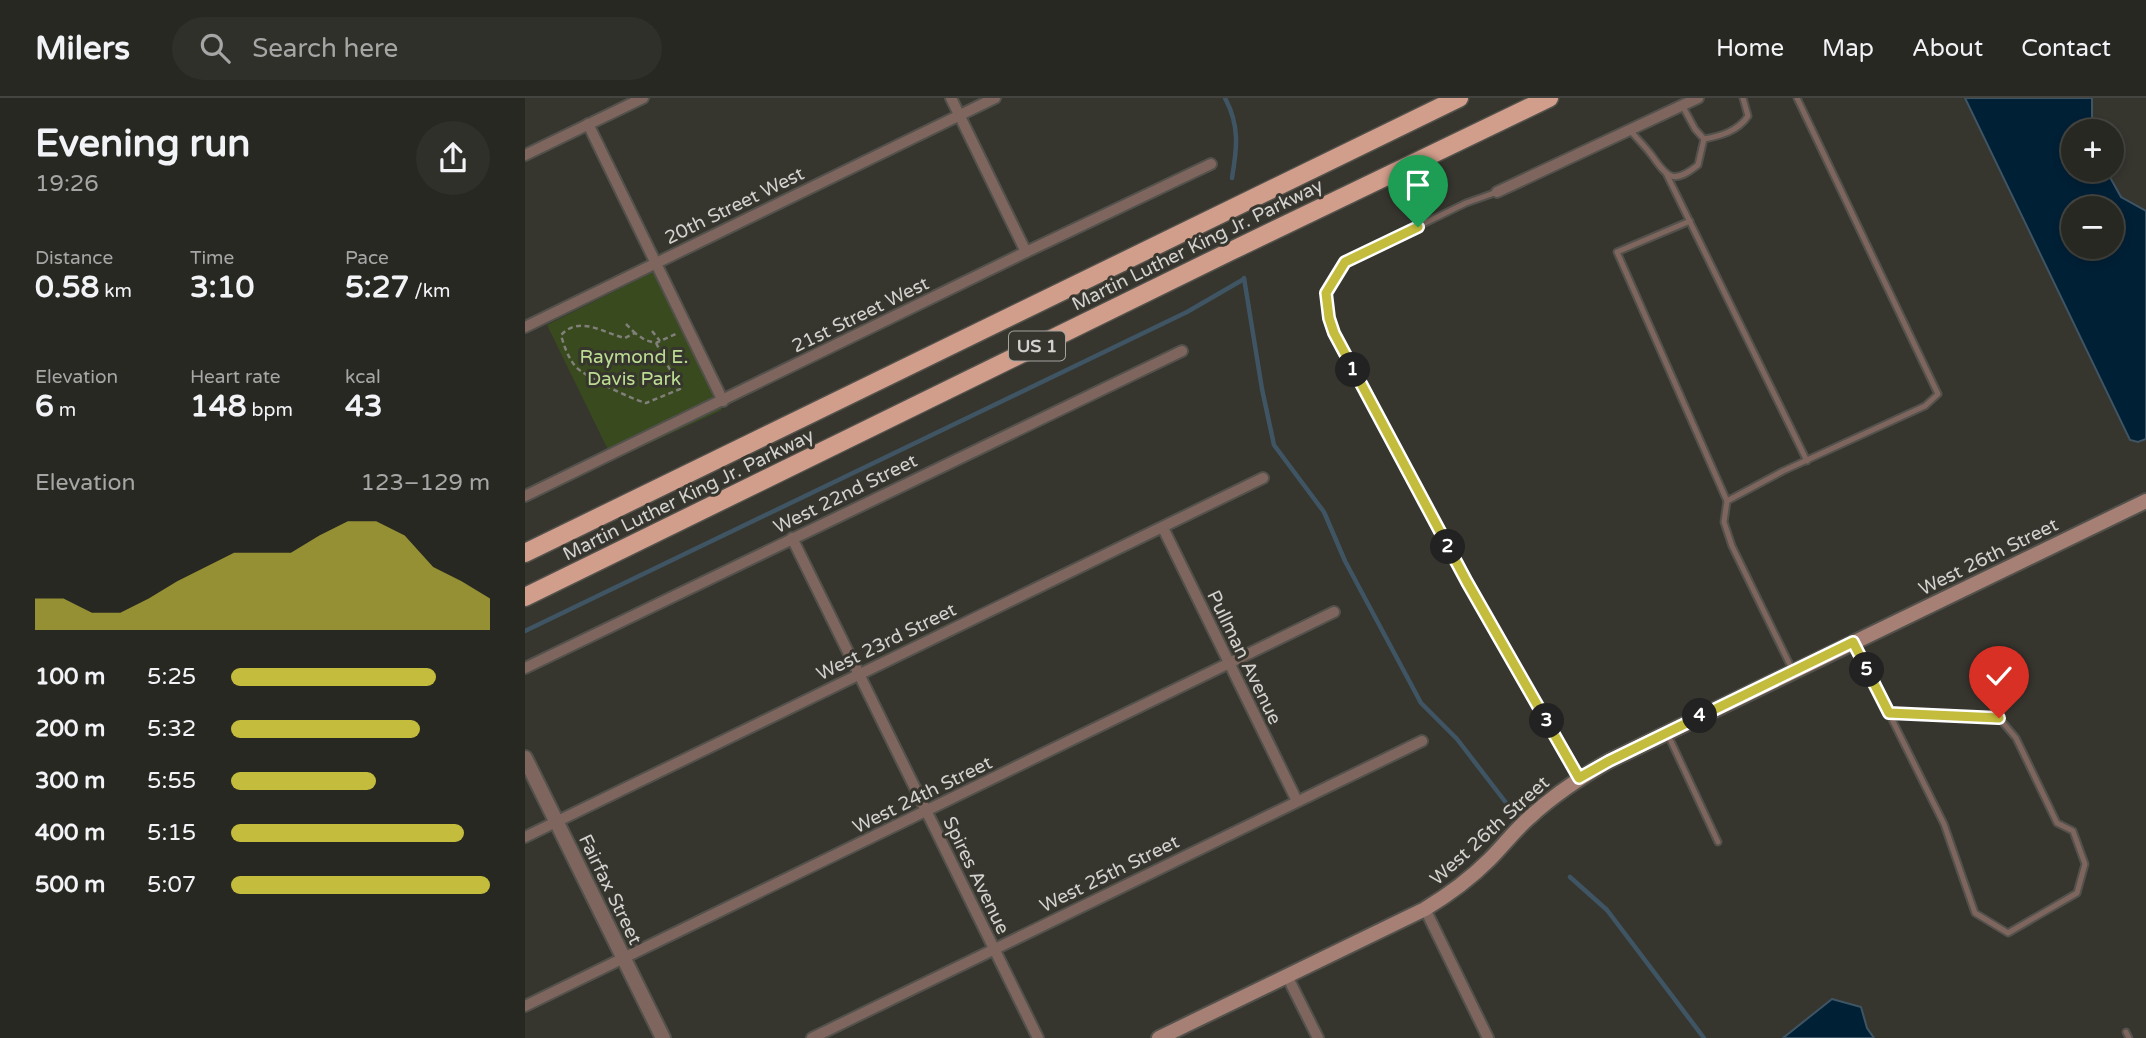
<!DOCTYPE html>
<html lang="en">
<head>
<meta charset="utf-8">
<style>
	:root { --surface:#282822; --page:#30302a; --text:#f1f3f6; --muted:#a5a6a5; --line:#444440; --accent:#c4bc3d }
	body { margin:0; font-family:"Varela Round",sans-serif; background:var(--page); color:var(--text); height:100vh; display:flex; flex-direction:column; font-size:26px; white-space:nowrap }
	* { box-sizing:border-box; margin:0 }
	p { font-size:23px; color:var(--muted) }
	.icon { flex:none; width:38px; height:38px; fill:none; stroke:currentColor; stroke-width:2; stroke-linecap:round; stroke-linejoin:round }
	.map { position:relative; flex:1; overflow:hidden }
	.side { display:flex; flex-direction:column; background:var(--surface); width:525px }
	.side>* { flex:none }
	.fabs { position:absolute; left:1536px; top:21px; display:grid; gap:14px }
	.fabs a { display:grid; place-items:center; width:63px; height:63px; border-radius:50%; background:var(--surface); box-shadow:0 4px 10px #0003,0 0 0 2px var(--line); font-size:35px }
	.pin { position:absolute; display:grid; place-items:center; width:60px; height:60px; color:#fff; margin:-72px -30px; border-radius:50% 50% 50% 0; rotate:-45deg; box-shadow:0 0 7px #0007 }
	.pin .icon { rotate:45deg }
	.km { position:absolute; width:35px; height:35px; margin:-18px; border-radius:50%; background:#222; color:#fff; font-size:19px; line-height:35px; text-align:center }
	.round { display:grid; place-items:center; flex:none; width:74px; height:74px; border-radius:37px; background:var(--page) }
	.head { display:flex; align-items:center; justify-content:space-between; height:119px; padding:0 35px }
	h1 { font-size:38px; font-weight:700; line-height:52px }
	.stats { display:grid; grid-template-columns:repeat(3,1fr); gap:10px; height:119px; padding:7px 35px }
	.stats div { display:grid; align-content:center }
	.stats b { font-size:30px; font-weight:700 }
	.stats small { font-size:19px; font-weight:400 }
	.stats p { font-size:19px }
	.chart { height:196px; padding:14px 35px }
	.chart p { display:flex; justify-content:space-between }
	.chart svg { width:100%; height:126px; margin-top:7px; fill:var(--accent); opacity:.7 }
	ul { padding:0 35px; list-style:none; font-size:23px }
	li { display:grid; grid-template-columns:112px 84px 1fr; align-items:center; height:52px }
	li i { height:18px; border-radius:9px; background:var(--accent) }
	header { display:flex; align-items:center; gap:42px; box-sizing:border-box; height:98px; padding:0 35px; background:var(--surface); border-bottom:2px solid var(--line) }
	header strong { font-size:33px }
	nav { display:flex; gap:38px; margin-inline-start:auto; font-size:24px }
	.search { width:490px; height:63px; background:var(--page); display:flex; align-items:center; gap:18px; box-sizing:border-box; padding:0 24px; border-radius:38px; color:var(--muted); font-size:26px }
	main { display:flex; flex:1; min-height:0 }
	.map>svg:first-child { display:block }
	.green { fill:#394a1f }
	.water { fill:#002036; stroke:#3f5564; stroke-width:2; fill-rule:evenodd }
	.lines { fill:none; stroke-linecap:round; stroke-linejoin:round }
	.stream { stroke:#3f5564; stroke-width:4.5 }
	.service-casing { stroke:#52514b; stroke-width:9 }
	.minor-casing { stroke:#52514b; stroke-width:14 }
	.tertiary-casing { stroke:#52514b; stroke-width:18 }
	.secondary-casing { stroke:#52514b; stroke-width:18 }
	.trunk-casing { stroke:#52514b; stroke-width:21 }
	.path { stroke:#807f79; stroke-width:2.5; stroke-dasharray:5 3.5; stroke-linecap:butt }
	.service { stroke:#7e665e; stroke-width:5 }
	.minor { stroke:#7e665e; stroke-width:10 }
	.tertiary { stroke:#7e665e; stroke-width:14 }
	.secondary { stroke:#a68074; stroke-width:14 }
	.trunk { stroke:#d29e8c; stroke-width:18 }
	.route-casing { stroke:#fff; stroke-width:14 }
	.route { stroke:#c4bc3d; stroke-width:9 }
	.labels { text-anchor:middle; stroke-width:6; stroke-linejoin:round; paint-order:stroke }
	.shield { fill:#36352e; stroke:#a4a39e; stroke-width:2 }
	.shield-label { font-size:18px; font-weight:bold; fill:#d3d2ce }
	.street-label { font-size:19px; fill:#d3d2ce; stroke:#36352e }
	.park-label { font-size:19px; fill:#bcdc92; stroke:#36352e }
</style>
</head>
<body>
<header>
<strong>Milers</strong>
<div class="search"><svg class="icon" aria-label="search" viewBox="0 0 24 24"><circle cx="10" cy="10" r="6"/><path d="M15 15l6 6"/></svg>Search here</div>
<nav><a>Home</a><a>Map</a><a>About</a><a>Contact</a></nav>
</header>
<main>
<section class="side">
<div class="head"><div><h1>Evening run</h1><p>19:26</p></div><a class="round"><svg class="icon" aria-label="share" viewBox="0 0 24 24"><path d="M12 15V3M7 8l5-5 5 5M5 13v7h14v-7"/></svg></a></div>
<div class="stats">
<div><p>Distance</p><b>0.58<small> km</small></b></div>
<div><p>Time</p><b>3:10</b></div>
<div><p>Pace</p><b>5:27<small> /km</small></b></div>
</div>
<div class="stats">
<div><p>Elevation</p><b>6<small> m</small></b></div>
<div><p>Heart rate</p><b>148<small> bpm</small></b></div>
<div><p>kcal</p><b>43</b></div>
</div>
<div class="chart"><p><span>Elevation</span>123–129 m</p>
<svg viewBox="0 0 160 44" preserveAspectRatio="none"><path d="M0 44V33L10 33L20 38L30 38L40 33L50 27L60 22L70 17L80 17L90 17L100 11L110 6L120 6L130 11L140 22L150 27L160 33V44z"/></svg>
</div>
<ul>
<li><b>100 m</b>5:25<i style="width:79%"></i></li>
<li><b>200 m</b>5:32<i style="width:73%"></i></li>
<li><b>300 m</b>5:55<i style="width:56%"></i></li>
<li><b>400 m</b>5:15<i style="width:90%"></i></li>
<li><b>500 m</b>5:07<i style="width:100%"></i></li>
</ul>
</section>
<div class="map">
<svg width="1621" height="940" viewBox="0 0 1621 940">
	<rect width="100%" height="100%" fill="#36352e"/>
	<polygon class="green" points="130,173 197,312 88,362 22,227"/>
	<g class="water">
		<path d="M 1440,0 L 1567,0 L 1567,33 L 1549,33 L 1549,72 L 1581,72 L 1596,99 L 1621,113 L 1621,341 L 1613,344 L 1605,342 ZM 1549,110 L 1587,110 L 1587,149 L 1549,149 Z"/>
		<polygon points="1307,901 1336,909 1342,930 1349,940 1258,940"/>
	</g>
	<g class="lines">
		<g class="stream">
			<path d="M 700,0 C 715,28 712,50 707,80"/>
			<polyline points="719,180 737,291 749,347 799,414 820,463 896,605 932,641 982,706"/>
			<polyline points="0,533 662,214 719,181"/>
			<polyline points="1045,779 1082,812 1179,940"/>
		</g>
		<defs>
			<g id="service">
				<path d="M 1157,7 L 1170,31 L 1179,41 C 1196,38 1213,33 1223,18 L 1218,0"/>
				<path d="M 1105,32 C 1112,41 1121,49 1128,59 C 1144,82 1150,85 1173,67 L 1179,41"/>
				<polyline points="1141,75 1282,363"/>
				<polyline points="972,94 941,105 820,164 801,195 804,220 809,235 942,484 1054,679"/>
				<polyline points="1165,123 1092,154 1202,403"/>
				<polyline points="1330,547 1335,557 1419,726 1450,815 1483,835 1552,795 1560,766 1548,733 1532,725 1491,640 1474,620 1364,615"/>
				<polyline points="1267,571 1207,448 1199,424 1202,403 1258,373 1400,308 1413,296 1272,0"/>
				<polyline points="1143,637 1193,744"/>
				<polyline points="1601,934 1604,940"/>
			</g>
			<g id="minor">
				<polyline points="426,0 501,154"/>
				<polyline points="63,26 198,303"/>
				<polyline points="0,57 118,0"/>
				<polyline points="972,94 1173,0"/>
				<polyline points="0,229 470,0"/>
				<polyline points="0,398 501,154 686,66"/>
				<polyline points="638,430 772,703"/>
				<polyline points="267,440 513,940"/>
				<polyline points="0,570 657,253"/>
				<polyline points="0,739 738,380"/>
				<polyline points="900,811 963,940"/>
				<polyline points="762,878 793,940"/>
				<polyline points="0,908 809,514"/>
				<polyline points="287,940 897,643"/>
			</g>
			<polyline id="tertiary" points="0,660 138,940"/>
			<path id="secondary" d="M 634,940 L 900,811 C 923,797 945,781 964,762 C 978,748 990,732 1005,719 C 1029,697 1056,679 1084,663 L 1621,403"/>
			<g id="trunk">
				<polyline points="0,455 934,0"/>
				<polyline points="0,499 704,154 1024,0"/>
			</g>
		</defs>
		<use href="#service" class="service-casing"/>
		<use href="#minor" class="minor-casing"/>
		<use href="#tertiary" class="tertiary-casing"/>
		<use href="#secondary" class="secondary-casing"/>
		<use href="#trunk" class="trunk-casing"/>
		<g class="path">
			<polyline points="101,226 110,235"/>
			<polyline points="127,233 135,243"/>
			<path d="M 131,245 L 155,291 L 121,305 C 106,301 60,279 50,268 C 43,259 39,248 36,237 C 55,217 78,235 100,240 L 110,235 L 120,242 L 131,245 L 153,235"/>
		</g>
		<use href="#service" class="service"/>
		<use href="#minor" class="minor"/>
		<use href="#tertiary" class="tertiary"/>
		<use href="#secondary" class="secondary"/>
		<use href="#trunk" class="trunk"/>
	</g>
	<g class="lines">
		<defs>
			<polyline id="route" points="893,129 820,164 801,195 804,220 809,235 942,484 1054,680 1084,663 1328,544 1364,615 1474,620"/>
		</defs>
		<use href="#route" class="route-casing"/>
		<use href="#route" class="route"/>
	</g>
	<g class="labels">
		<rect class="shield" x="484" y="233.5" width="56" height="29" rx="5"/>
		<g class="shield-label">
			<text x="512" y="254">US 1</text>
		</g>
		<g class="street-label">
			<text transform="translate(209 107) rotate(-26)" y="7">20th Street West</text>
			<text transform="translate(672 146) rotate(-26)" y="7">Martin Luther King Jr. Parkway</text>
			<text transform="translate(335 216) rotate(-26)" y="7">21st Street West</text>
			<text transform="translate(320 395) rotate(-26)" y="7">West 22nd Street</text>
			<text transform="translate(163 396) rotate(-26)" y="7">Martin Luther King Jr. Parkway</text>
			<text transform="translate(1463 458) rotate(-26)" y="7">West 26th Street</text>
			<text transform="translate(361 543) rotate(-26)" y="7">West 23rd Street</text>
			<text transform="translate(720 559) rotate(64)" y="7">Pullman Avenue</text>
			<text transform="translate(397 696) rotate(-26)" y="7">West 24th Street</text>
			<text transform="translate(964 732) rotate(-42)" y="7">West 26th Street</text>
			<text transform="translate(584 775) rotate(-26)" y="7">West 25th Street</text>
			<text transform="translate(452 777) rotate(64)" y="7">Spires Avenue</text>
			<text transform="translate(86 791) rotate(64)" y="7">Fairfax Street</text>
		</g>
		<g class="park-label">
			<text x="109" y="265">Raymond E.<tspan x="109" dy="22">Davis Park</tspan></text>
		</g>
	</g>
</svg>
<div class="fabs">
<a>+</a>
<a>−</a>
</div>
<div class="pin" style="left:893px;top:129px;background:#1e9e55"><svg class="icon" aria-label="arrive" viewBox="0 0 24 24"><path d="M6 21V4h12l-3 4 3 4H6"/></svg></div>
<div class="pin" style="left:1474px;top:620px;background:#d93025"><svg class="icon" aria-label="check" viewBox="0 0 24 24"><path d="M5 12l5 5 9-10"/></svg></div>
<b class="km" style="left:828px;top:272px">1</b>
<b class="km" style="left:923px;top:449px">2</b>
<b class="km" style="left:1022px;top:623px">3</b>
<b class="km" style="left:1175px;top:618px">4</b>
<b class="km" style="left:1342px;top:572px">5</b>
</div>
</main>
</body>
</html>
